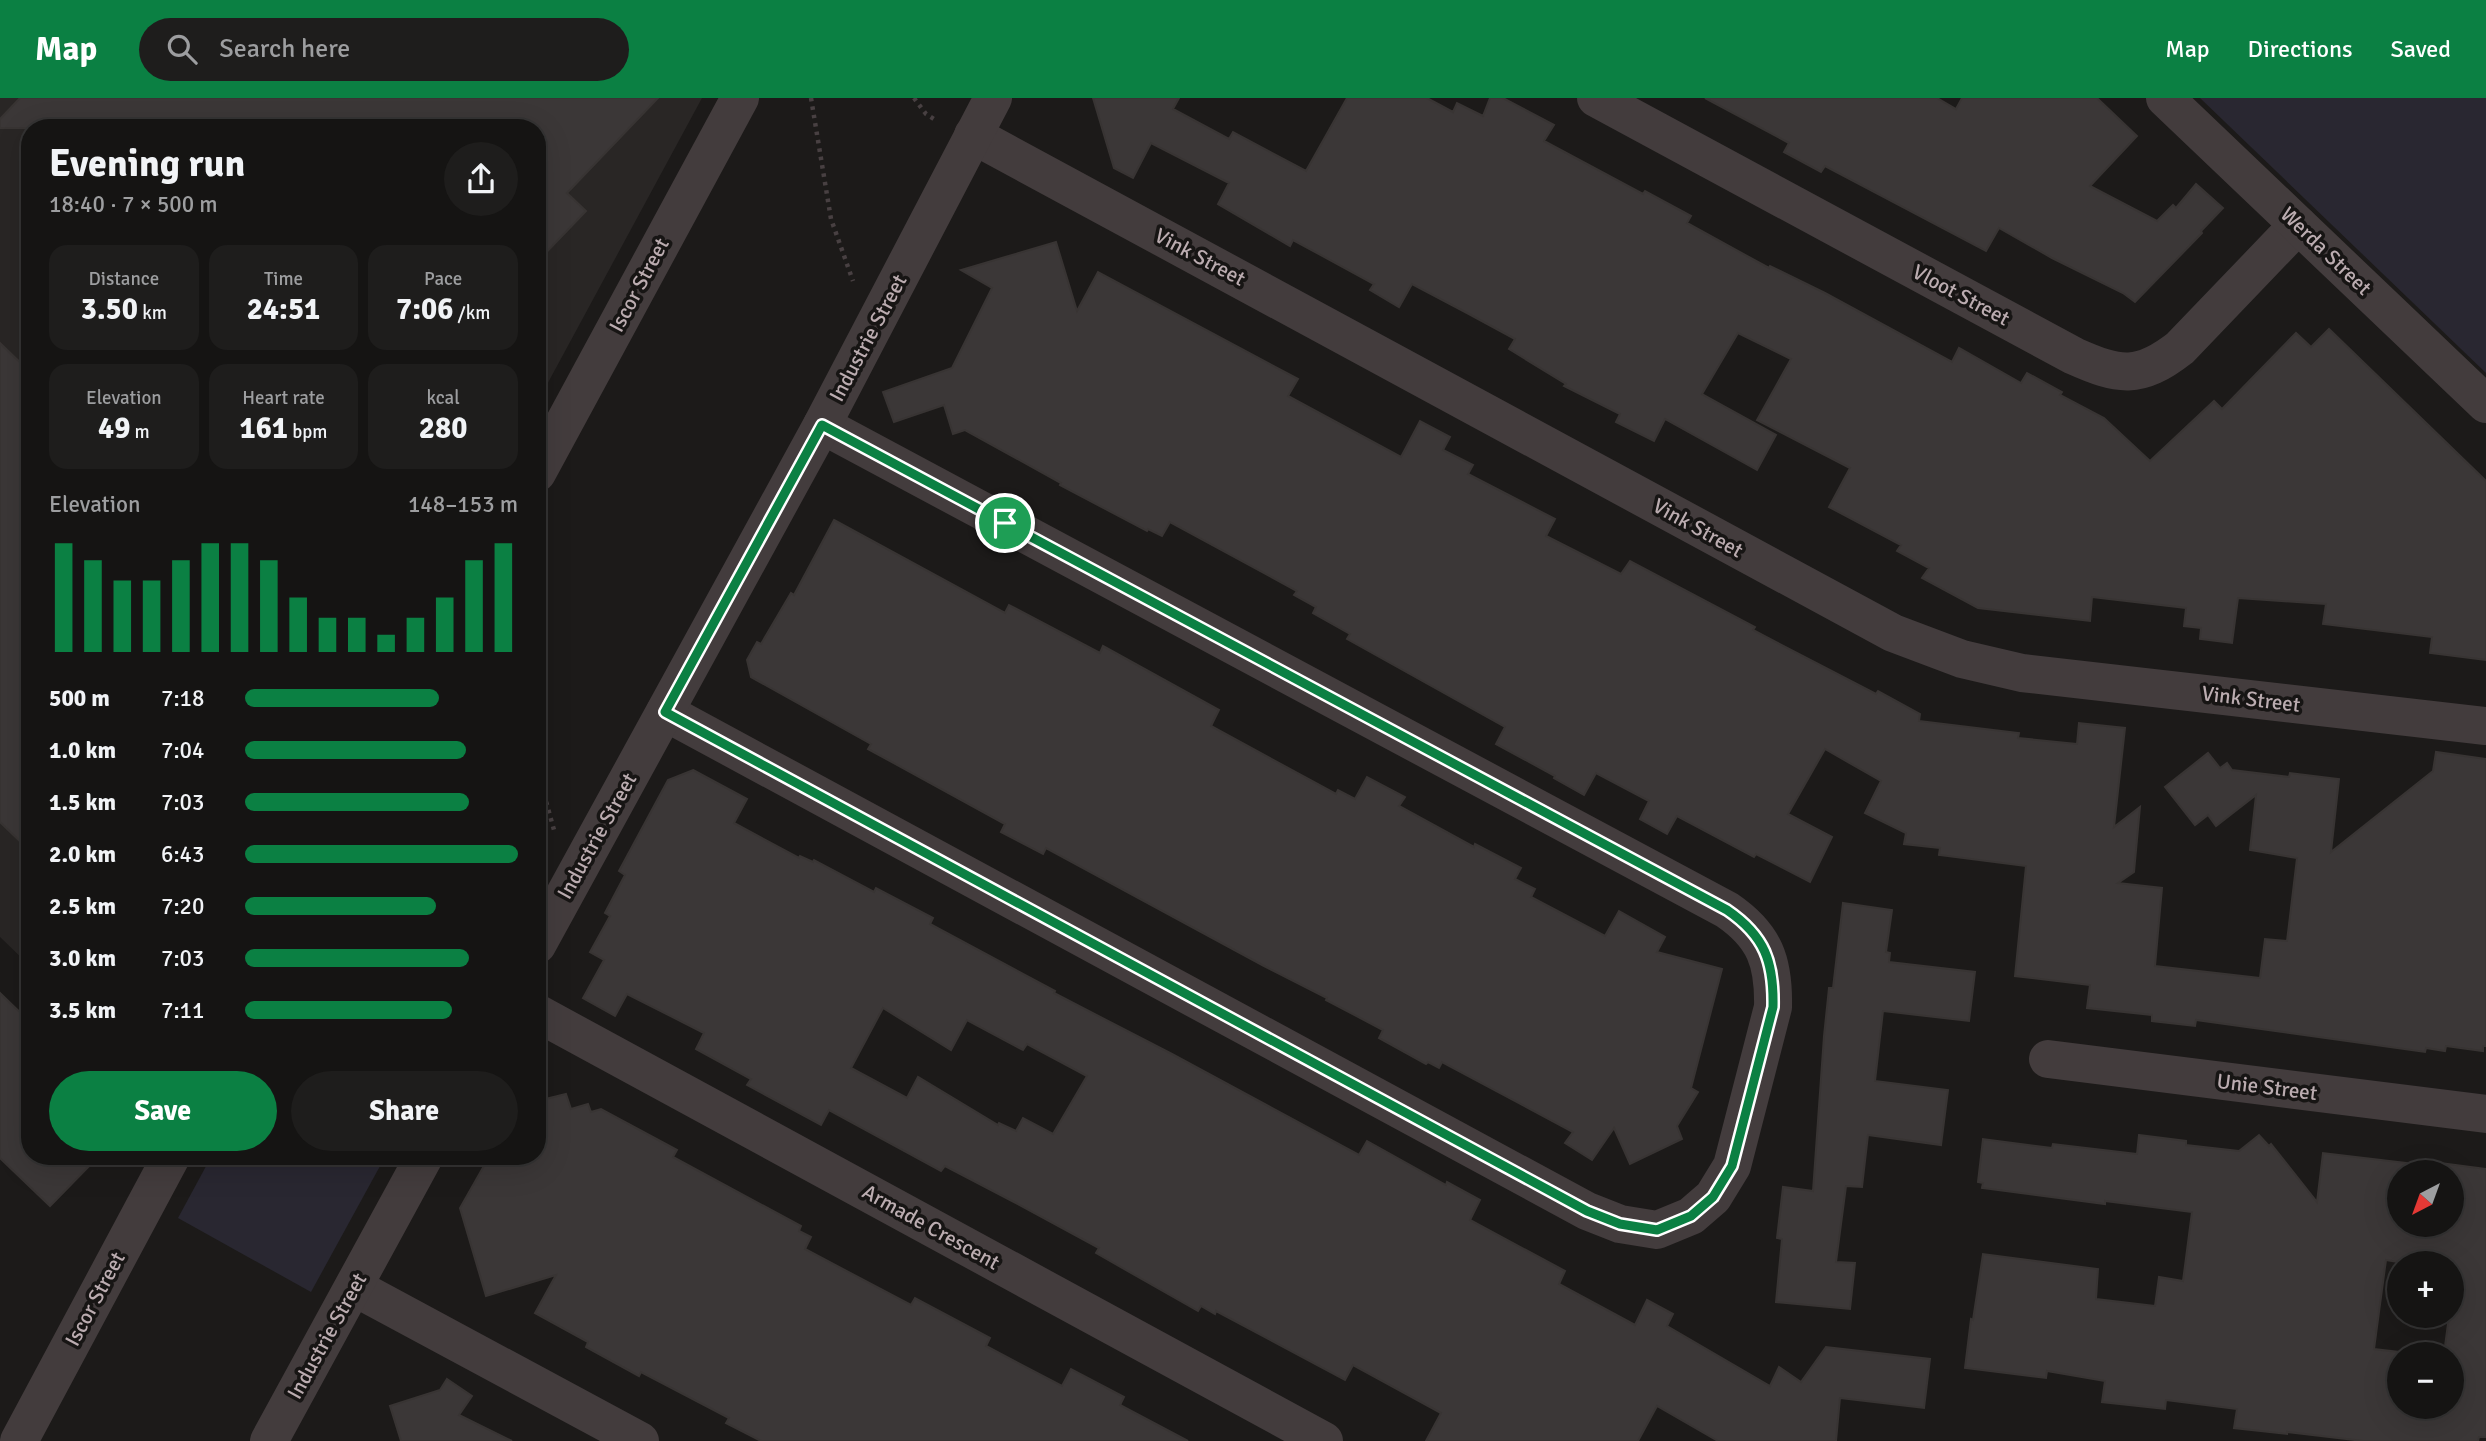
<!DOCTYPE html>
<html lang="en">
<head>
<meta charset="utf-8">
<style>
	:root { --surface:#151413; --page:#1e1d1c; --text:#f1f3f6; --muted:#9d9ea0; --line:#343333; --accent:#0b8043 }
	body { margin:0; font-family:Signika,sans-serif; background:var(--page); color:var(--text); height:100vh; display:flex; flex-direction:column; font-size:26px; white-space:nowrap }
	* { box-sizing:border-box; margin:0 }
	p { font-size:23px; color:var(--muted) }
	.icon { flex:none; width:38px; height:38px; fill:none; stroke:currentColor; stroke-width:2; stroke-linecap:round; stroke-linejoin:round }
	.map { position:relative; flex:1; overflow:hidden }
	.sheet { position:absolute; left:21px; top:21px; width:525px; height:1046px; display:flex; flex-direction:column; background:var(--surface); border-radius:28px; box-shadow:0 7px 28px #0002,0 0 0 2px var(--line) }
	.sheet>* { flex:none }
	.needle { width:46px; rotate:221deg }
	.fabs { position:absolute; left:2387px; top:1062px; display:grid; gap:14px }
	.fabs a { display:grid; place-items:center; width:77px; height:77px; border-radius:50%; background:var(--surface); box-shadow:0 7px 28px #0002,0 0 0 2px var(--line); font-size:35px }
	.pin { position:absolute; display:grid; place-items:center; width:60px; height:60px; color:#fff; margin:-30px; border:4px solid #fff; border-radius:50%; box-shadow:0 2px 7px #0007 }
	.round { display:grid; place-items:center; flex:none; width:74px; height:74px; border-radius:37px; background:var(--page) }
	.overview { display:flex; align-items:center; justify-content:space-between; height:119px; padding:0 28px }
	h1 { font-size:38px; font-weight:800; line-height:52px }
	.stats { display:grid; grid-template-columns:repeat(3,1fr); gap:10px; height:119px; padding:7px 28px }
	.stats div { display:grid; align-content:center; border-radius:18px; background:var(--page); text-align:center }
	.stats b { font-size:30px; font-weight:800 }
	.stats small { font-size:19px; font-weight:400 }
	.stats p { font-size:19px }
	.chart { height:196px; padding:14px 28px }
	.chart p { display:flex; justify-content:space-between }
	.chart svg { width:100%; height:126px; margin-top:7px; stroke:var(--accent); stroke-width:6 }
	.button { display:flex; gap:14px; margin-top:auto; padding:14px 28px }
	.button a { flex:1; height:80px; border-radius:42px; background:var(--accent); color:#fff; font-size:28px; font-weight:800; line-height:80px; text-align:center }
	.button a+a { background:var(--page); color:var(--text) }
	ul { padding:0 28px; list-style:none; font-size:23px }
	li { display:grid; grid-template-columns:112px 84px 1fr; align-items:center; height:52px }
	li i { height:18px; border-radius:9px; background:var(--accent) }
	header { display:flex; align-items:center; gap:42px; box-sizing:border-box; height:98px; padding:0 35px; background:var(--accent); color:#fff }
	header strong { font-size:33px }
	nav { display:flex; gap:38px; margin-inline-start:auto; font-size:24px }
	.search { width:490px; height:63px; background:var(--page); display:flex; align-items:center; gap:18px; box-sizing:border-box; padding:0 24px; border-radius:38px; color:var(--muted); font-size:26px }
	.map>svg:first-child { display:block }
	.built { fill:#292625 }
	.green { fill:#292731 }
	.building { fill:#3b3737; stroke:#383433; stroke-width:2; fill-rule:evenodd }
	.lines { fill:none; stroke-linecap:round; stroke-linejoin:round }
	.path { stroke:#484042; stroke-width:4.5; stroke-dasharray:3.5 5; stroke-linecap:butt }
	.minor { stroke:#433c3d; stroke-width:38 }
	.route-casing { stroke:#fff; stroke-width:14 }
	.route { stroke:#0b8043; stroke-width:9 }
	.labels { text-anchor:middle; stroke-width:7; stroke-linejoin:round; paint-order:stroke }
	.street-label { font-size:21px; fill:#bbacb0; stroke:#171514 }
</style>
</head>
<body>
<header>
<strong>Map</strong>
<div class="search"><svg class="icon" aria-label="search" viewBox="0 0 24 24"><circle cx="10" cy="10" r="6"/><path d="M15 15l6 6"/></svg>Search here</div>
<nav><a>Map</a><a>Directions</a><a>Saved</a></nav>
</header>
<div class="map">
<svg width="2486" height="1343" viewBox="0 0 2486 1343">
	<rect width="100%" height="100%" fill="#1c1a19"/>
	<polygon class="built" points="0,0 702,0 537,305 537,30 30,30 30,868 0,839"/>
	<g class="green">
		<polygon points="2200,0 2486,0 2486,275"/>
		<polygon points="211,1059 385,1059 311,1194 178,1120"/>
	</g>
	<g class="building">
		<polygon points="20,0 658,0 567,95 586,113 537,164 537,30 0,30 0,21"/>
		<polygon points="1093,0 1179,0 1173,11 1229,41 1233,34 1306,73 1347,0 1427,0 1453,14 1457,5 1483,18 1490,0 1503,0 1554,27 1544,43 1643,96 1645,93 1691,118 1687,125 1769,170 1770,168 1825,195 1952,264 1959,250 2021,285 2027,275 2062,294 2060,297 2104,320 2150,363 2214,303 2222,311 2296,235 2311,249 2329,231 2486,383 2486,562 2430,555 2432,539 2323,526 2326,506 2238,500 2232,545 2200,541 2201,530 2184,528 2186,510 2092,499 2090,523 1978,510 1922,480 1929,470 1897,453 1901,447 1829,409 1850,370 1757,322 1791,261 1738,235 1702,296 1776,337 1757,372 1665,321 1654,343 1616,324 1620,316 1564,288 1566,286 1509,251 1515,241 1467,215 1412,186 1399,209 1370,192 1374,186 1293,142 1290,148 1218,106 1229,85 1151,45 1133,80 1114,70"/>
		<polygon points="1705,0 1937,0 1956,11 1962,0 2097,0 2137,38 2090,88 2157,123 2173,107 2176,110 2196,86 2223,110 2201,133 2202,135 2135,204 2123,195 2052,160 1999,130 1986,153 1825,68 1821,74 1784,54 1789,45"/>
		<polygon points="1056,144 1077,213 1098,174 1298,281 1288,298 1401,359 1420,323 1450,339 1443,352 1473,367 1468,376 1555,421 1546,438 1621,476 1630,463 1755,529 1753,532 1876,596 1878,593 1920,616 1919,623 2019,635 2018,640 2077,646 2079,625 2125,630 2114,729 2140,709 2134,774 2118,785 2162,790 2155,868 2260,880 2265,841 2287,843 2297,760 2250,752 2256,697 2216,728 2208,717 2195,727 2165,689 2208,655 2220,670 2227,665 2232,672 2289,679 2290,675 2339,681 2331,754 2433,673 2436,654 2486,661 2486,948 2483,948 2483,953 2446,948 2445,953 2426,950 2425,954 2196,922 2195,928 2152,923 2152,917 2087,910 2090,887 2015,878 2026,768 1939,757 1940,750 1904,746 1906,735 1865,715 1881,683 1825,651 1788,716 1832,739 1810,784 1756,756 1754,759 1677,718 1667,736 1640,721 1649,703 1596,675 1584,697 1554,680 1555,678 1496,646 1505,629 1347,541 1350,536 1313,515 1316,509 1294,497 1297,493 1170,424 1162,438 1148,431 1147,433 1060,387 1061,385 965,332 953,336 944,307 894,324 883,294 952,270 992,190 961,172"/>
		<polygon points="0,245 30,274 30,753 0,724"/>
		<polygon points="834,422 1005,515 1009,507 1100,555 1103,548 1219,612 1211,628 1336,696 1338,692 1355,701 1367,679 1405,699 1399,708 1474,749 1475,746 1521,770 1515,781 1535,791 1531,799 1605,838 1619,813 1665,839 1657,854 1722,871 1691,990 1698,994 1677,1028 1682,1041 1630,1066 1614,1030 1592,1062 1565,1045 1573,1034 1442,964 1439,970 1428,964 1426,966 1379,940 1383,932 1326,902 1327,900 1264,868 1046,750 1043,756 1001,734 1005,726 868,651 871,646 751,579 747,562 757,544 761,546 791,495 794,497"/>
		<path d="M 693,672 L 747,701 L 734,725 L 799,760 L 800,758 L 813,764 L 814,762 L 874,794 L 876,790 L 933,820 L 930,826 L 1055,893 L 1054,895 L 1172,956 L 1359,1057 L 1367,1043 L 1446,1087 L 1447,1084 L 1480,1102 L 1470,1122 L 1565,1173 L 1559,1186 L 1635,1227 L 1647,1202 L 1673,1216 L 1667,1228 L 1770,1288 L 1779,1269 L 1801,1284 L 1826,1249 L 1930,1261 L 1924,1310 L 1840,1300 L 1836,1343 L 1718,1343 L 1657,1308 L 1638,1343 L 1426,1343 L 1441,1315 L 1353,1267 L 1345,1282 L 1216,1213 L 1215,1216 L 1201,1208 L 1198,1213 L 1096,1155 L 1099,1150 L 1014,1104 L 945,1068 L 941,1073 L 829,1012 L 821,1027 L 747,987 L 751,981 L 696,951 L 704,935 L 627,896 L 615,918 L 583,900 L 604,862 L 590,854 L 610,818 L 605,815 L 625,777 L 619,773 L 668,682 ZM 883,910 L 951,952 L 967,922 L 1023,952 L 1027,946 L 1087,978 L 1053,1036 L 1023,1020 L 1016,1033 L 999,1025 L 998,1027 L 918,979 L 907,1000 L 851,970 Z"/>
		<polygon points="1843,805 1892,812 1886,854 1890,855 1889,864 1975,874 1969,923 1883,913 1875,983 1948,992 1941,1047 1868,1037 1862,1089 1846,1088 1836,1164 1855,1165 1850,1211 1776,1204 1782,1141 1777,1140 1783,1089 1813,1093 1824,938 1829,890 1833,890"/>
		<polygon points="0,895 30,924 30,1059 98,1059 50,1108 0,1060"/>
		<polygon points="566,996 571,1011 588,1006 591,1014 601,1011 677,1052 673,1059 801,1128 799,1133 811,1139 805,1151 911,1207 915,1200 990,1240 986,1248 1062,1288 1071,1271 1124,1299 1120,1307 1188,1343 761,1343 726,1325 729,1320 641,1274 639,1278 586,1249 588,1244 535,1215 556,1177 486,1198 460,1110 489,1059 537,1059 537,1003"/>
		<path d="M 2139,1037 L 2186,1043 L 2186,1047 L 2239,1053 L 2259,1037 L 2269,1048 L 2271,1046 L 2317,1104 L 2323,1055 L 2440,1069 L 2441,1065 L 2486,1071 L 2486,1339 L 2479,1339 L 2478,1343 L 2363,1343 L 2287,1334 L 2287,1336 L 2234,1330 L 2237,1311 L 2166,1302 L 2165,1311 L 2102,1304 L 2105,1283 L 2047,1273 L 2046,1280 L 1965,1270 L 1971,1221 L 1973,1222 L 1983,1156 L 2098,1171 L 2096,1201 L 2155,1208 L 2159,1179 L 2183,1183 L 2192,1114 L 2105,1103 L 2105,1106 L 1982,1090 L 1983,1085 L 1978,1084 L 1983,1041 L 2052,1050 L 2053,1046 L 2137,1056 ZM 2399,1074 L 2452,1074 L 2452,1127 L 2399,1127 ZM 2386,1162 L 2410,1166 L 2452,1166 L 2452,1171 L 2455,1171 L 2452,1218 L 2449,1218 L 2444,1256 L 2452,1256 L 2452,1309 L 2399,1309 L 2399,1256 L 2417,1256 L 2374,1251 Z"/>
		<polygon points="447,1281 472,1298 459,1317 512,1343 401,1343 390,1308 440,1292"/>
	</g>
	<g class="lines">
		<g class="path">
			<polyline points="811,0 831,121 853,183"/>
			<polyline points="914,0 926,16 937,23"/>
			<polyline points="537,671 554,732"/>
		</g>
		<g class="minor">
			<path d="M 1596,0 L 2074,258 C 2119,278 2139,282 2180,250 L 2298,127"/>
			<polyline points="2165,0 2486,306"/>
			<polyline points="973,37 1893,535 1962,561 2022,575 2486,628"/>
			<polyline points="537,375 740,0"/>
			<path d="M 665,614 L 1587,1113 L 1620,1126 L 1657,1132 L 1691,1118 L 1713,1099 L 1732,1068 L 1773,909 C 1774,864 1765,838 1727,812 L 822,327"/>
			<polyline points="537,847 822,327 993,0"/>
			<polyline points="537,915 1324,1343"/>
			<polyline points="2048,961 2486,1016"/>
			<polyline points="354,1189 640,1343"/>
			<polyline points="19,1343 171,1059"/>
			<polyline points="269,1343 424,1059"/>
		</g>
	</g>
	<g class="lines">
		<defs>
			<path id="route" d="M 822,327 L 1727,812 C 1765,838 1774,864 1773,909 L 1732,1068 L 1713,1099 L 1691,1118 L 1657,1132 L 1620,1126 L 1587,1113 L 665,614 Z"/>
		</defs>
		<use href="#route" class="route-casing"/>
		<use href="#route" class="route"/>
	</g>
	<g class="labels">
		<g class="street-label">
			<text transform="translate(2326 153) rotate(44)" y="7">Werda Street</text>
			<text transform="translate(1200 159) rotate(28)" y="7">Vink Street</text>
			<text transform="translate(639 187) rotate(-62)" y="7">Iscor Street</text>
			<text transform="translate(1961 197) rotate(28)" y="7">Vloot Street</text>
			<text transform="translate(868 240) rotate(-62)" y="7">Industrie Street</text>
			<text transform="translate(1698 430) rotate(29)" y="7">Vink Street</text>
			<text transform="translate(2251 601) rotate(7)" y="7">Vink Street</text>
			<text transform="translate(597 738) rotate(-61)" y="7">Industrie Street</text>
			<text transform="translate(2267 989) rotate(7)" y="7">Unie Street</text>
			<text transform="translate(931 1129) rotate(29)" y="7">Armade Crescent</text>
			<text transform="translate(95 1201) rotate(-62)" y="7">Iscor Street</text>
			<text transform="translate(327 1238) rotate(-61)" y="7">Industrie Street</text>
		</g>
	</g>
</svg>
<div class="fabs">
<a><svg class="needle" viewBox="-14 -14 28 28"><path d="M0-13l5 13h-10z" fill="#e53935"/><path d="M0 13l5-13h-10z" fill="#9d9ea0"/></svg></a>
<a>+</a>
<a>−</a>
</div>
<div class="pin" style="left:1005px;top:425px;background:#1e9e55"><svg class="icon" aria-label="arrive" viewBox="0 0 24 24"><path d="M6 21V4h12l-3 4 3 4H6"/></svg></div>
<section class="sheet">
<div class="overview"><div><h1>Evening run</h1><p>18:40 · 7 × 500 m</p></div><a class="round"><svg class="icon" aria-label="share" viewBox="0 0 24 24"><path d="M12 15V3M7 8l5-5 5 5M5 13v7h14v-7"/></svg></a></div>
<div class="stats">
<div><p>Distance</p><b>3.50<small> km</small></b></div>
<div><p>Time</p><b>24:51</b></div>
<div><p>Pace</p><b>7:06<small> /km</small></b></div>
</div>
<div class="stats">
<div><p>Elevation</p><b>49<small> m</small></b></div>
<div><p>Heart rate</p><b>161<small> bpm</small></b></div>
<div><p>kcal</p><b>280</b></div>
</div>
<div class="chart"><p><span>Elevation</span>148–153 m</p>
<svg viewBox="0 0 160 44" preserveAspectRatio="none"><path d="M5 44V6M15 44V12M25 44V19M35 44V19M45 44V12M55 44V6M65 44V6M75 44V12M85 44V25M95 44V32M105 44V32M115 44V38M125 44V32M135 44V25M145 44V12M155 44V6"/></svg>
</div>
<ul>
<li><b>500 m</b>7:18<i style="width:71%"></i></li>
<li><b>1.0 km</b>7:04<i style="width:81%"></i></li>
<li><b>1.5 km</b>7:03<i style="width:82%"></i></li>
<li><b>2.0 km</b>6:43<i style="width:100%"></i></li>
<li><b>2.5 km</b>7:20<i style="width:70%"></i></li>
<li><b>3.0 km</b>7:03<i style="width:82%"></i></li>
<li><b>3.5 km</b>7:11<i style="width:76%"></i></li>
</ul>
<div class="button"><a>Save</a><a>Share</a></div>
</section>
</div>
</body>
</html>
